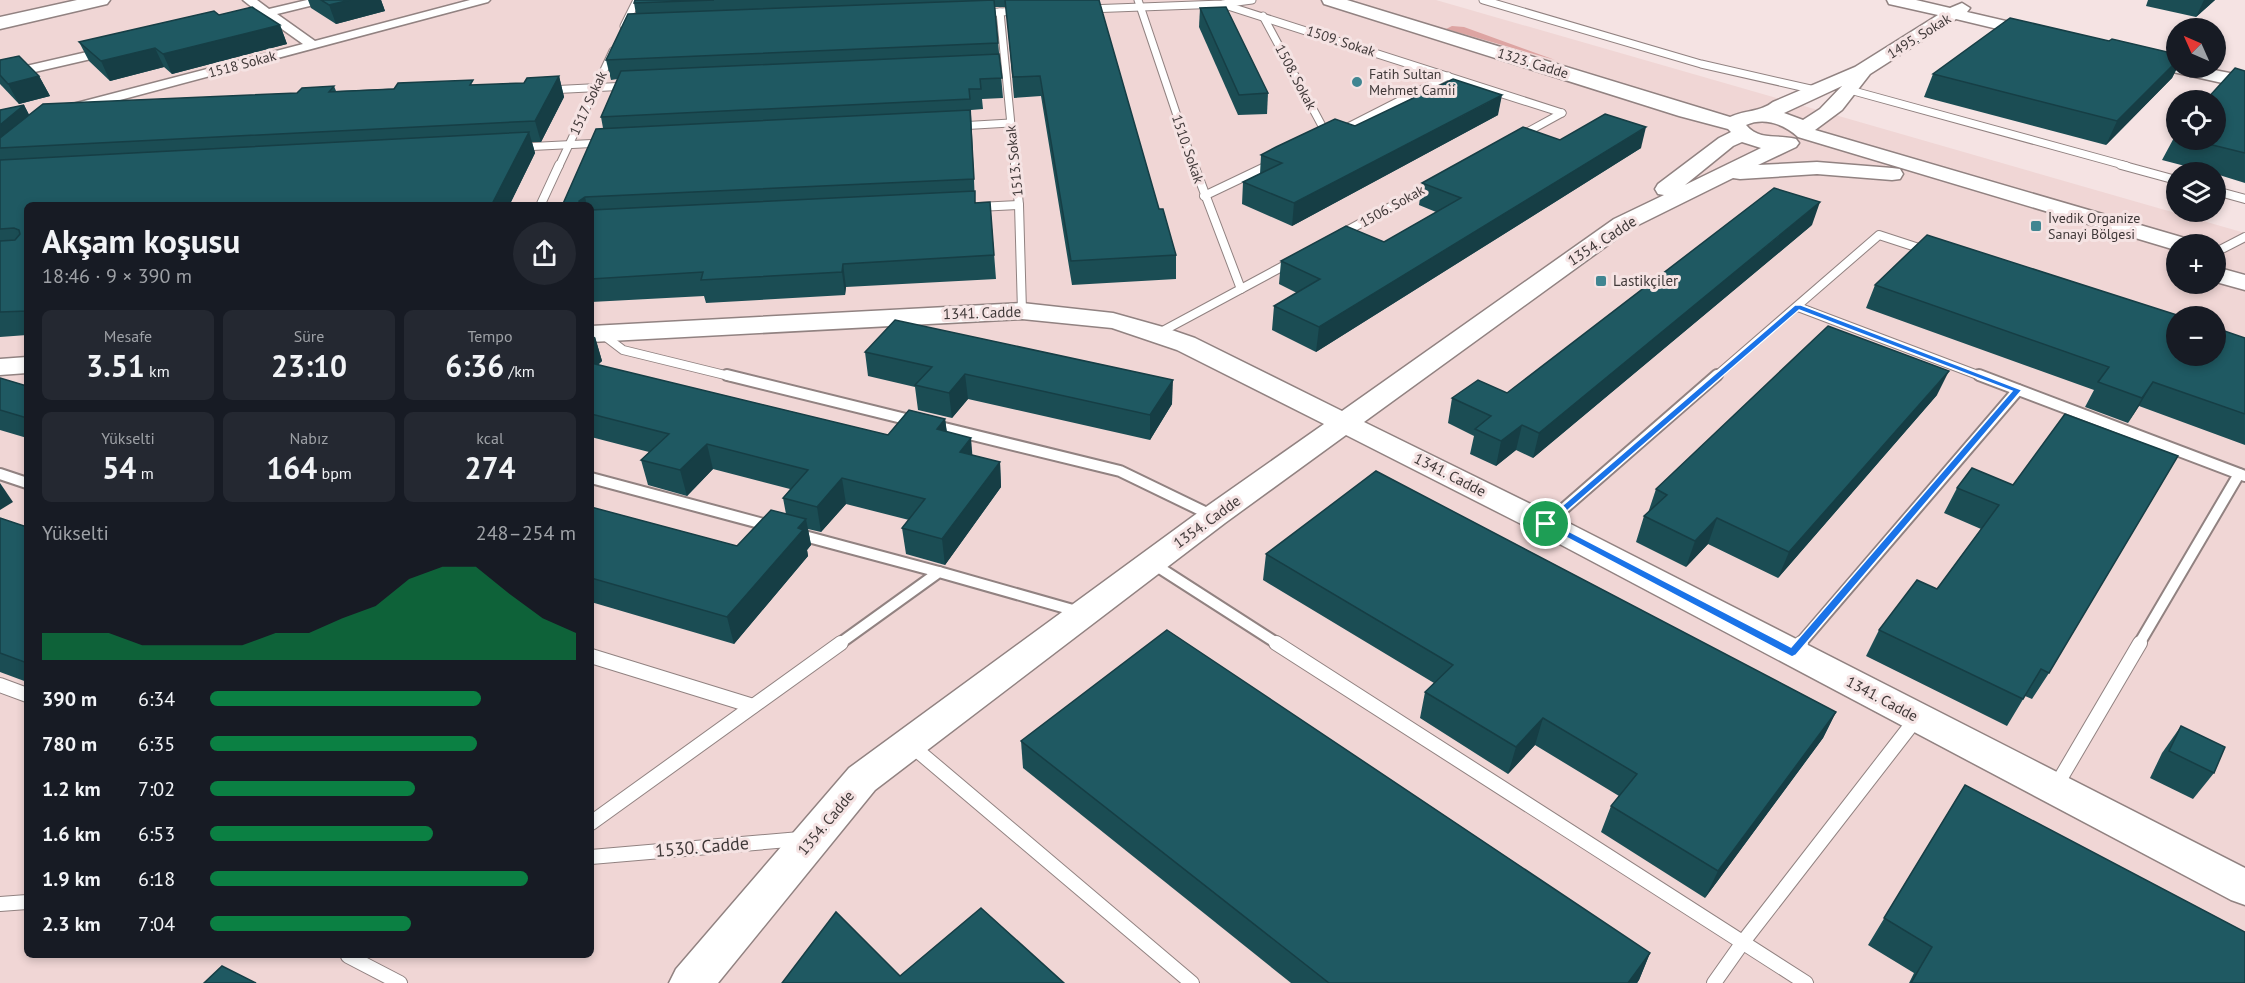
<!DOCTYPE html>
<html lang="tr">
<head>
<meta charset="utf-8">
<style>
	:root { --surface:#171b24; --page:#242831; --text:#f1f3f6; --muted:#9ea1a6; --accent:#0b8043 }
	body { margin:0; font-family:"PT Sans",sans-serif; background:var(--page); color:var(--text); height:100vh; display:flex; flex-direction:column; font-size:22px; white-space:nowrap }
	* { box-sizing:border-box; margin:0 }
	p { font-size:20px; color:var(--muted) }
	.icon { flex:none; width:33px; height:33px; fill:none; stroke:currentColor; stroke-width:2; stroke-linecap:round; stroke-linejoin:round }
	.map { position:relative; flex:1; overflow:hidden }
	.drawer { position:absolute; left:24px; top:202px; width:570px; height:756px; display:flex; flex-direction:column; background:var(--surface); border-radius:9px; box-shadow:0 3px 9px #0003 }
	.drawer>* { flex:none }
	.needle { width:39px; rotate:315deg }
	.tools { position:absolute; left:2166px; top:18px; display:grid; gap:12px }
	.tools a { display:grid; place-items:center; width:60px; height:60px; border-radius:50%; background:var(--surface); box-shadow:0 3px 9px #0003; font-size:30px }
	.pin { position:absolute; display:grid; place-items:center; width:51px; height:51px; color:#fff; margin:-26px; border:3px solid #fff; border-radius:50%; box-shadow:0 2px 6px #0007 }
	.round { display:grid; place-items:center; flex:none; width:63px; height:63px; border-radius:32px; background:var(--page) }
	.head { display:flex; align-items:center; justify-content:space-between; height:102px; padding:0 18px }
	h1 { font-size:33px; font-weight:600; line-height:45px }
	.stats { display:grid; grid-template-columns:repeat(3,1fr); gap:9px; height:102px; padding:6px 18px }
	.stats div { display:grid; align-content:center; border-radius:9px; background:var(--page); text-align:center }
	.stats b { font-size:30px; font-weight:600 }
	.stats small { font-size:16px; font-weight:400 }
	.stats p { font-size:16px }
	.chart { height:168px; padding:12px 18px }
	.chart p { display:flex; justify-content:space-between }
	.chart svg { width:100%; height:108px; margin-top:6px; fill:var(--accent); opacity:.7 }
	ul { padding:0 18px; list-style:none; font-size:20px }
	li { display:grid; grid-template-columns:96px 72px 1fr; align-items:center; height:45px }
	li i { height:15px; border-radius:8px; background:var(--accent) }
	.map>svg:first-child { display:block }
	.built { fill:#f0d6d5; fill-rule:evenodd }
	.green { fill:#dda4a2 }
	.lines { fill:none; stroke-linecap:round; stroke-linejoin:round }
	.lane-far3-casing { stroke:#918281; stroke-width:9 }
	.lane-far2-casing { stroke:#918281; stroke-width:10 }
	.lane-far1-casing { stroke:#918281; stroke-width:14 }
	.lane-casing { stroke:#918281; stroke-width:16 }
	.street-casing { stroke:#918281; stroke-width:3 }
	.secondary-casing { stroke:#918281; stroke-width:3 }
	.primary-casing { stroke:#918281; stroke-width:3 }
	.lane-far3 { stroke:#fff; stroke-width:7 }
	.lane-far2 { stroke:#fff; stroke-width:8 }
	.lane-far1 { stroke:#fff; stroke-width:10 }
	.lane { stroke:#fff; stroke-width:14 }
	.street { fill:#fff; fill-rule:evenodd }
	.secondary { fill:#fff; fill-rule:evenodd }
	.primary { fill:#fff; fill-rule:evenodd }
	.wall { fill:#1b4d54 }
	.shaded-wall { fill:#163e45 }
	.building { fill:#1f5962; stroke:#163e45; stroke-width:1.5 }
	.route { fill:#1a73e8; stroke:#fff; stroke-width:1.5; fill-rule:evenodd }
	.poi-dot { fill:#408591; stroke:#f5e3e3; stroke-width:2 }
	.labels { text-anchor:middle; stroke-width:6; stroke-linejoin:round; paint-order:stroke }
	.far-street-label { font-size:14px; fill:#403939; stroke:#f5e3e3 }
	.far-poi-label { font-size:14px; fill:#403939; stroke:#f5e3e3; text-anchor:start }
	.street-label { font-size:15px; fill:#403939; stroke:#f5e3e3 }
	.poi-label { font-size:15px; fill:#403939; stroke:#f5e3e3; text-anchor:start }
	.near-street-label { font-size:18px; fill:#403939; stroke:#f5e3e3 }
</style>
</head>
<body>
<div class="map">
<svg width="2245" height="983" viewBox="0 0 2245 983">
	<rect width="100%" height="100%" fill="#f5e3e3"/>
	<path class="built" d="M 0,0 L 1436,0 L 2245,233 L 2245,983 L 0,983 ZM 27,206 L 591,206 L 591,956 L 27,956 ZM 2176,244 L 2216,244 L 2216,284 L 2176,284 ZM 2176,316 L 2216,316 L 2216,356 L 2176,356 Z"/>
	<polygon class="green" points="1452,26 1464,27 1555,60 1446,29"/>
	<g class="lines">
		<defs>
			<g id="lane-far3">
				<polyline points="1138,0 1194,166"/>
				<polyline points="1483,0 1701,64 1815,90"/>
				<polyline points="1228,6 1562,113"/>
				<polyline points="1088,9 1222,4 1252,0"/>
				<polyline points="1000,12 1015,166"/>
				<polyline points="983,13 1019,11"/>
				<polyline points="1263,16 1328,137"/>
				<polyline points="624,26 637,0"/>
				<polyline points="548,90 628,86"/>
				<polyline points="1850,90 2127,166"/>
				<polyline points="959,126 1010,123"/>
				<polyline points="1340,131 1448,76"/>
				<polyline points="1520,136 1562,113"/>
				<polyline points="522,147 602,143"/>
				<polyline points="559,166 613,51"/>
				<polyline points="1266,166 1271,164"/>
			</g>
			<g id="lane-far2">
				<polyline points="1015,165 1019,205 1022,311"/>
				<polyline points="1194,165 1241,289"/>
				<polyline points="2121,165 2176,180"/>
				<polyline points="2216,191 2245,199"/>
				<polyline points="1204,196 1269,165"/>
				<polyline points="540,206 559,165"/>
				<polyline points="978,207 1019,205"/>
				<polyline points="1341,234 1433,184"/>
				<polyline points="2216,252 2245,237"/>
				<polyline points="1798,307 1983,377"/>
				<polyline points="1159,333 1291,262"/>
				<polyline points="602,334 623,350 733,377"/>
				<polyline points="1715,377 1879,235 1928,251"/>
			</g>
			<g id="lane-far1">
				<polyline points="727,375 914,421"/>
				<polyline points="1979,375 2245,476"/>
				<polyline points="932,425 1120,471 1213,516"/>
				<polyline points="0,474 27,483"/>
				<polyline points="591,478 771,526"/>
				<polyline points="1546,524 1717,375"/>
				<polyline points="797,534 939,572"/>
				<polyline points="1152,563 1278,644"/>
				<polyline points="839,644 939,572 1080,612"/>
				<polyline points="1800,644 2018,390"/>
				<polyline points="2139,644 2239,474"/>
			</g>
			<g id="lane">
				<polyline points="1276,643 1806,983"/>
				<polyline points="1793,652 1801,643"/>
				<polyline points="591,656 753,706"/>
				<polyline points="0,685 27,695"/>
				<polyline points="912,746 1192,983"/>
				<polyline points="2056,786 2140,643"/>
				<polyline points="591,823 841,643"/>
				<polyline points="591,857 800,839"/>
				<polyline points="0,904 27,902"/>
				<polyline points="348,956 400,983"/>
				<polyline points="1714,983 1743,942 1916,719"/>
			</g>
			<g id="street">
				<polygon points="243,0 257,0 269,9 307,0 328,0 326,2 277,14 315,41 470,0 490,0 488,2 75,112 70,113 63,109 65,106 303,44 265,17 233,23 233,17 258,12"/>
				<polygon points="113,46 117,47 119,50 117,53 0,80 0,72"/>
			</g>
			<g id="secondary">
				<path d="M 1322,0 L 1347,0 L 1730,117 C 1745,110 1761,112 1773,102 L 1855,67 L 1938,15 L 1889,4 L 1887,0 L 1916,0 L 1950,8 L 1962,3 L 1970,8 L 1967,12 L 2045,30 L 2048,34 L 2045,38 L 2039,39 L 1956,19 L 1870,74 L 1842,110 L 1815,130 L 2188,239 L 2191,244 L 2176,244 L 2176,250 L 2172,249 L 1798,137 C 1784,124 1764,117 1746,125 C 1759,141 1778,134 1796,139 L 1799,143 L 1796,147 L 1758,165 L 1817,162 L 1892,168 L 1900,169 L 1903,174 L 1900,179 L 1892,180 L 1817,174 L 1740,179 L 1733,178 L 1630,229 L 1364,422 L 1557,517 L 2245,868 L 2245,905 L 2231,900 L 1535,531 L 1346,435 L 1225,523 L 875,790 L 718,983 L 669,983 L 676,969 L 849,768 L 1203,509 L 1324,424 L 1177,350 L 1112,328 L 1022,319 L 591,342 L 591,326 L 1022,303 L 1113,313 L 1163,327 L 1195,338 L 1342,411 L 1614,219 L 1664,195 L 1658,194 L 1655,189 L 1658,184 L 1719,138 L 1731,132 L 1728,129 L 1679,116 L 1324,4 ZM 1842,86 L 1820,109 L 1803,120 L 1784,113 ZM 1742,142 L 1761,148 L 1685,185 L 1733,146 Z"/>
				<polygon points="2176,63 2176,68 2204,68 2245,76 2245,88 2173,72 2171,68"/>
				<polygon points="2216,267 2245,275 2245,290 2216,282"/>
				<polygon points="27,357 27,373 0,375 0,359"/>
			</g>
			<polygon id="primary" points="77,0 110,0 107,4 0,29 0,17"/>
		</defs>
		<use href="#lane-far3" class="lane-far3-casing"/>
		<use href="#lane-far2" class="lane-far2-casing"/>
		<use href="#lane-far1" class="lane-far1-casing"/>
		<use href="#lane" class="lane-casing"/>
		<use href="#street" class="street-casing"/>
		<use href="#secondary" class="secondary-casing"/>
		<use href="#primary" class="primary-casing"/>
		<use href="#lane-far3" class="lane-far3"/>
		<use href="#lane-far2" class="lane-far2"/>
		<use href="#lane-far1" class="lane-far1"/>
		<use href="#lane" class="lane"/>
		<use href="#street" class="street"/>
		<use href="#secondary" class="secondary"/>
		<use href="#primary" class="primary"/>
	</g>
	<g class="wall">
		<polygon points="308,0 381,0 385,11 336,24 311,8"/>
		<polygon points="635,0 1099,0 1159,209 1176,255 1176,279 1072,285 1041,96 1014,98 1006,7 995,7 1003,98 982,99 983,109 971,110 975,203 990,202 996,279 846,287 845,295 706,303 704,296 591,302 591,206 562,206 603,128 601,117 618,79 611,80 606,60 636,14 634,3"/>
		<polygon points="2148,0 2215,0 2196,17 2146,6"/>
		<polygon points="1200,8 1268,93 1267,114 1238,115 1199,27"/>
		<polygon points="219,15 280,25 287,44 172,74 164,67 110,81 89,61 79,42"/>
		<polygon points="0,60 39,76 50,96 19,104 0,84"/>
		<polygon points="2177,68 2172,78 2106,145 1924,97 1933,74"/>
		<polygon points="2245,71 2245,183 2216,174 2216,172 2208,172 2162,160 2176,134 2176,140 2216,140"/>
		<polygon points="559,76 564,97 541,142 532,142 535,153 509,206 27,206 27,335 0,337 0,110 24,105 29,115 297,93 334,86 336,91 524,83"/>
		<polygon points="1498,115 1292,226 1242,204 1243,182 1260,174 1261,155 1355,126"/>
		<polygon points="1560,140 1641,148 1316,352 1272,330 1274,306 1297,293 1279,284 1281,261 1384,242 1436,212 1419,205 1422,183"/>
		<polygon points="1812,225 1533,458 1516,450 1496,466 1470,454 1474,436 1448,423 1452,398 1507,393"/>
		<polygon points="1875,285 2245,338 2245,445 2139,406 2128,423 2085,407 2094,390 1866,308"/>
		<polygon points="591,336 595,337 602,361 598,365 888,435 945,419 947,432 972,455 1000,462 1001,487 945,565 906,554 902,528 909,520 846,504 821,532 808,529 811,545 807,550 808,556 734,644 591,602 591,507 737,546 786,514 783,498 790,489 713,469 687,496 648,485 641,460 649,452 591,437"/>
		<polygon points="865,352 1172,404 1150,440 968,399 952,418 918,410 915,387 868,376"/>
		<polygon points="0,378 27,386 27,438 0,430"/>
		<polygon points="1937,395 1778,578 1708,544 1686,567 1636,542 1644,516 1648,513 1656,489"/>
		<polygon points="2013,485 2049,673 2032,699 2025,696 2007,726 1866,656 1879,630 1937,589 1981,529 1944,513 1957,488"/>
		<polygon points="0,518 27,527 27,682 0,672"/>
		<polygon points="1266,554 1836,712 1823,738 1705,898 1601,832 1611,806 1619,796 1535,745 1508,774 1420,718 1425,692 1434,683 1263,580"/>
		<polygon points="2181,726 2214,773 2193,799 2150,778 2162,753"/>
		<polygon points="1021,741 1650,953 1639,980 1637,983 1291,983 1023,768"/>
		<polygon points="1965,785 2245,983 1909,983 1914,973 1868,945"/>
	</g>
	<g class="shaded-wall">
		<polygon points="350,0 381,0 385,11 336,24 329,5"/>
		<polygon points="2204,0 2215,0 2196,17"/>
		<polygon points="280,25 287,44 172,74 163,54"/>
		<polygon points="155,48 164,67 110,81 101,61"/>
		<polygon points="2176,62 2176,68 2177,68 2172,78 2106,145 2117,121"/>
		<polygon points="39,76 50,96 19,104 8,84"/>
		<polygon points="559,76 564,97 541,142 535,121"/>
		<polygon points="1502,95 1498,115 1292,226 1294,203"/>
		<polygon points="24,105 35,126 0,148 0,125"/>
		<polygon points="1646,127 1641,148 1316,352 1319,327"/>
		<polygon points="529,132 535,153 509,206 491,206"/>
		<polygon points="585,197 587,206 580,206 579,201"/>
		<polygon points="1820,202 1812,225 1533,458 1539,433"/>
		<polygon points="843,264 846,287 845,295 842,272"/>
		<polygon points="595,337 602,361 591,370 591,340"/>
		<polygon points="1949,371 1937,395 1778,578 1789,552"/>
		<polygon points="965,374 968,399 952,418 949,393"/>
		<polygon points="1173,380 1172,404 1150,440 1150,415"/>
		<polygon points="2153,382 2139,406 2128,423 2142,398"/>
		<polygon points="945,419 948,444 937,429"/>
		<polygon points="1522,425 1516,450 1496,466 1501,441"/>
		<polygon points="971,438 973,463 960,452"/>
		<polygon points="707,444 713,469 687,496 680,470"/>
		<polygon points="1000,462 1001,487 945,565 942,539"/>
		<polygon points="842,478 846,504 821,532 817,507"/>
		<polygon points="0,483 13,502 0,510"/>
		<polygon points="1717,518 1708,544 1686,567 1695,541"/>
		<polygon points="806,519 811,545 807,550 808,556 734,644 727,617"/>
		<polygon points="1836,712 1823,738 1705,898 1718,871"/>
		<polygon points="1543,718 1535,745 1508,774 1516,747"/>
		<polygon points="1650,953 1639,980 1637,983 1628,983"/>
	</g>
	<g class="building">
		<polygon points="321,0 350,0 329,5"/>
		<polygon points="635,0 714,0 634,3"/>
		<polygon points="994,0 998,43 606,60 628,14"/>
		<polygon points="1005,0 1099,0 1159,209 1163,209 1176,255 1071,261 1040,76 1013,77"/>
		<polygon points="252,7 280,25 163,54 155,48 101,61 79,42 214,11 219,15"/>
		<polygon points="1226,7 1268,93 1239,95 1200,8"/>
		<polygon points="2010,18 2109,41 2112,39 2176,54 2176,62 2117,121 1933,74"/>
		<polygon points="999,54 1002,78 980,79 981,89 969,89 970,99 601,117 621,71"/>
		<polygon points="19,56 39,76 8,84 0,75 0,60"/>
		<polygon points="2235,68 2245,71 2245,153 2192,140 2216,140 2216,100 2206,100"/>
		<polygon points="559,76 535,121 0,148 0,138 43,104 297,93 302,88 334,86 329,92 394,89 398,83 473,80 470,85 524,83 527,78"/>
		<polygon points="1453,79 1502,95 1294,203 1243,182 1282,163 1261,155 1276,147 1335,119 1355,126"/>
		<polygon points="24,105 0,125 0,110"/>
		<polygon points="970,110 974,179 585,197 579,201 580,206 562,206 596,129"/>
		<polygon points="1605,114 1646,127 1319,327 1274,306 1320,279 1281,261 1346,226 1384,242 1461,198 1422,183 1523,127 1560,140"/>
		<polygon points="529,132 491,206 27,206 27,311 0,312 0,241 15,240 20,234 19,230 14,228 0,229 0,160"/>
		<polygon points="1774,188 1820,202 1539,433 1522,425 1501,441 1475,429 1491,416 1452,398 1478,380 1507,393"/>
		<polygon points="975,191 975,203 990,202 994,255 843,264 842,272 701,280 703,272 591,279 591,210"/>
		<polygon points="1927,235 2180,316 2176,316 2176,356 2216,356 2216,328 2245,338 2245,414 2153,382 2142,398 2098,382 2109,367 1875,285"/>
		<polygon points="895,320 1173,380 1150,415 965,374 949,393 915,385 932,367 865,352"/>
		<polygon points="1828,326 1949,371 1789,552 1717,518 1695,541 1644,516 1667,495 1656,489"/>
		<polygon points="591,363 888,435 909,410 945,419 937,429 971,438 960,452 1000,462 942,539 902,528 925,499 842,478 817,507 783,498 808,470 707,444 680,470 641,460 669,434 591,414"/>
		<polygon points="0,378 27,386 27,418 0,410"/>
		<polygon points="2065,414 2178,456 2049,673 2041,669 2023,699 1879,630 1917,580 1937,589 1999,505 1957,488 1972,468 2013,485"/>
		<polygon points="1376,471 1836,712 1718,871 1611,806 1637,774 1543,718 1516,747 1425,692 1453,665 1266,554"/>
		<polygon points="591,507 737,546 771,510 806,519 798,528 803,530 727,617 591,578"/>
		<polygon points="0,518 27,527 27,663 0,653"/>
		<polygon points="1167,630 1650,953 1628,983 1329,983 1021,741"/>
		<polygon points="2181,726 2225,747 2214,773 2169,751"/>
		<polygon points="1965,785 2245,932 2245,983 1911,983 1932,947 1884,918"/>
		<polygon points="981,908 1064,983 782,983 836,912 900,976"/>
		<polygon points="222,966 256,983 204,983"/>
	</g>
	<path class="route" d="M 1795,305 L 1801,305 L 2022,390 L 1796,655 L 1792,657 L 1541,524 ZM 1799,310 L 2012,391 L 1791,647 L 1553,523 Z"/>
	<g class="poi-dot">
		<circle cx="1357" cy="82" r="6"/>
		<rect x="2030" y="220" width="12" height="12" rx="3"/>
		<rect x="1595" y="275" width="12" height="12" rx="3"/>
	</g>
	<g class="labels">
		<g class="far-street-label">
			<text transform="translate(1919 36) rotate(-32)" y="5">1495. Sokak</text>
			<text transform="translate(1341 41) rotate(18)" y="5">1509. Sokak</text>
			<text transform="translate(1533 63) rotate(17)" y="5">1323. Cadde</text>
			<text transform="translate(242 64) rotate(-15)" y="5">1518 Sokak</text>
			<text transform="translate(1296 77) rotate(62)" y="5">1508. Sokak</text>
			<text transform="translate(588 103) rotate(-65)" y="5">1517 Sokak</text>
			<text transform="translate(1188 149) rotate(71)" y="5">1510. Sokak</text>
			<text transform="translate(1014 161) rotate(-96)" y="5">1513. Sokak</text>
			<text transform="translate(1392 206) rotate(-29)" y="5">1506. Sokak</text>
		</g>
		<g class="far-poi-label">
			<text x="1369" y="79">Fatih Sultan<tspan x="1369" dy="16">Mehmet Camii</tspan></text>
			<text x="2048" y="223">İvedik Organize<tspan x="2048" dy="16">Sanayi Bölgesi</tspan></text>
		</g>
		<g class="street-label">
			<text transform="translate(1602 241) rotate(-33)" y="5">1354. Cadde</text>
			<text transform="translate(982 313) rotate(-2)" y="5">1341. Cadde</text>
			<text transform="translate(1450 475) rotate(27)" y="5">1341. Cadde</text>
			<text transform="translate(1207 522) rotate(-36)" y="5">1354. Cadde</text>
			<text transform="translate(1882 699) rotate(28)" y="5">1341. Cadde</text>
			<text transform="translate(826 823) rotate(-50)" y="5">1354. Cadde</text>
		</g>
		<g class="poi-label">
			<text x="1613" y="286">Lastikçiler</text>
		</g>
		<g class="near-street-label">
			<text transform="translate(702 847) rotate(-5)" y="6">1530. Cadde</text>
		</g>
	</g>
</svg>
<div class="tools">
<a><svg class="needle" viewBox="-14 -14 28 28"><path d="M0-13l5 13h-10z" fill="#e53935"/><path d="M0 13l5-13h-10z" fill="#9ea1a6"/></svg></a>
<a><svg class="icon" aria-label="locate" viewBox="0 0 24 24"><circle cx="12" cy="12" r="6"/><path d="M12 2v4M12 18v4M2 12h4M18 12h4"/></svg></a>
<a><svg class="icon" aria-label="layers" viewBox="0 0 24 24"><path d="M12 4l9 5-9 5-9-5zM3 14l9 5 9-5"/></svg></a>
<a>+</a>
<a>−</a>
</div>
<div class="pin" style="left:1546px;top:524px;background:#1e9e55"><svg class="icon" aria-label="arrive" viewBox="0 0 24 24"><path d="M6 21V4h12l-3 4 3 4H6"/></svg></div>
<section class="drawer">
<div class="head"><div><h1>Akşam koşusu</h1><p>18:46 · 9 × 390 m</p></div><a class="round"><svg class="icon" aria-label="share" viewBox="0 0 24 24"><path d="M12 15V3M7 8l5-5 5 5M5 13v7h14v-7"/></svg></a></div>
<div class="stats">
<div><p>Mesafe</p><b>3.51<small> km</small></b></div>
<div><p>Süre</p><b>23:10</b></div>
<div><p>Tempo</p><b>6:36<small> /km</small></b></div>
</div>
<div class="stats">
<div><p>Yükselti</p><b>54<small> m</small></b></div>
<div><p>Nabız</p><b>164<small> bpm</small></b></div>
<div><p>kcal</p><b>274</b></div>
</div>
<div class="chart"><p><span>Yükselti</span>248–254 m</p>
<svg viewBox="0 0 160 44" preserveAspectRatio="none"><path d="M0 44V33L10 33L20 33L30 38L40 38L50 38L60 38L70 33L80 33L90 27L100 22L110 11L120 6L130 6L140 17L150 27L160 33V44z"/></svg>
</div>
<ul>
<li><b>390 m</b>6:34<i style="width:74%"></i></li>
<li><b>780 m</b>6:35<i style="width:73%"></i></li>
<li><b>1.2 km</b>7:02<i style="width:56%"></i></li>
<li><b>1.6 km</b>6:53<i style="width:61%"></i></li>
<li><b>1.9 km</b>6:18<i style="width:87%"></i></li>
<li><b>2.3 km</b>7:04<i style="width:55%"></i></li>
</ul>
</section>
</div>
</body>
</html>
